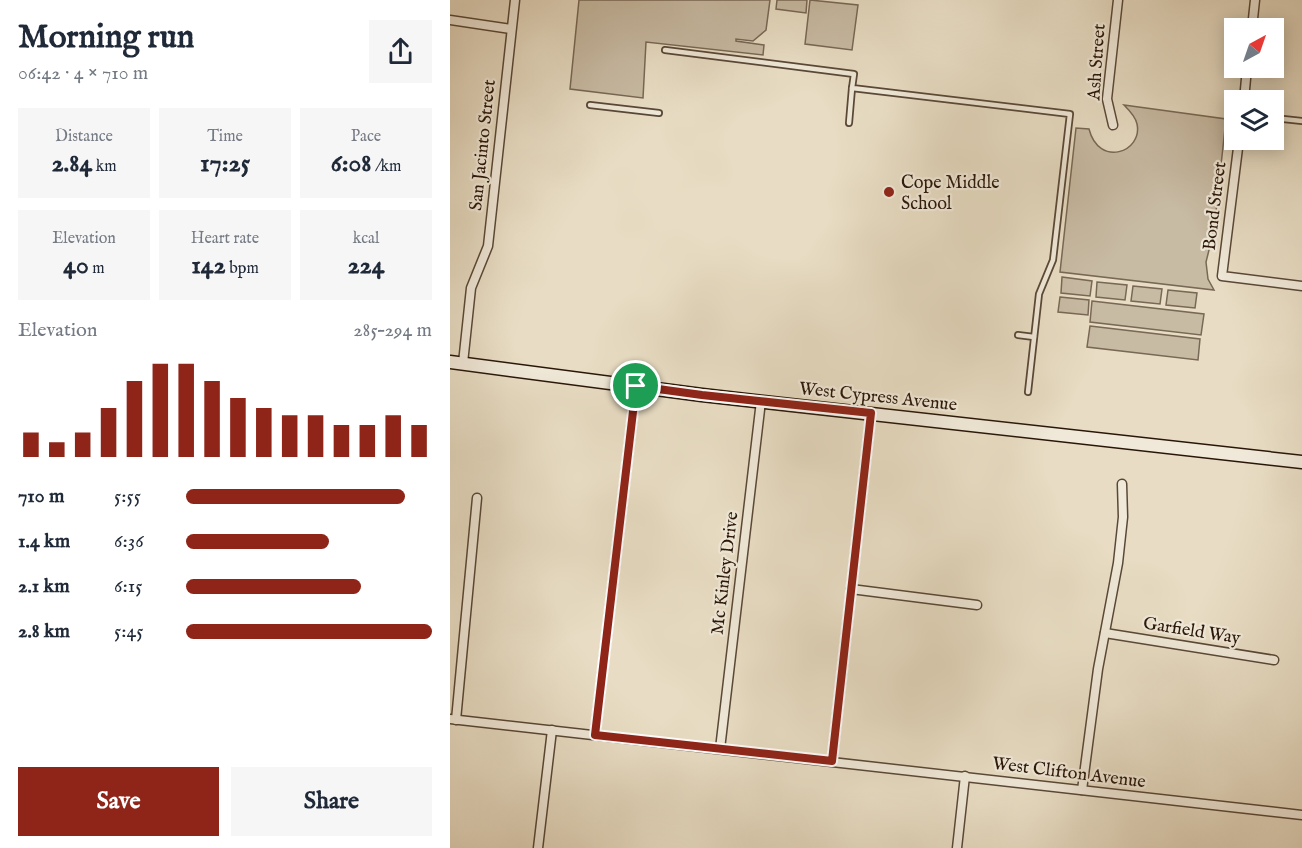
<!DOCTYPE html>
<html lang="en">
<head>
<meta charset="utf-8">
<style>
	:root { --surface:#fff; --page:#f6f6f7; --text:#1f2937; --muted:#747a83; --accent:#8f2418 }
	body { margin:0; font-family:"IM FELL English",serif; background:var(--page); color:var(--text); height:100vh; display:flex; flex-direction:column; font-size:22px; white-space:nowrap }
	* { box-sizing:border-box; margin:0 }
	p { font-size:20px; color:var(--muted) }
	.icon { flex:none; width:33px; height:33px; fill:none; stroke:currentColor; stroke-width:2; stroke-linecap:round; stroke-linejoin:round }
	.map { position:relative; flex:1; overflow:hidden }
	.panel { display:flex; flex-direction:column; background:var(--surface); width:450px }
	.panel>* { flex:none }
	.needle { width:39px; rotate:40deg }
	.controls { position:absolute; left:774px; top:18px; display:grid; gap:12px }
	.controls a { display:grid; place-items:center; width:60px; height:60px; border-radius:0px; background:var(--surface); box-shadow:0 3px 15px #0003; font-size:30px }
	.pin { position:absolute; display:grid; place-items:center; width:51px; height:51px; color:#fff; margin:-26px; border:3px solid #fff; border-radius:50%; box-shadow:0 2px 6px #0007 }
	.round { display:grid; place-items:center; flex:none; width:63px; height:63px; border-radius:0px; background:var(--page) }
	.headline { display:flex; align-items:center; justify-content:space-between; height:102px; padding:0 18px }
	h1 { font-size:33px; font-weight:800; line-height:45px }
	.figures { display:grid; grid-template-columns:repeat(3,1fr); gap:9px; height:102px; padding:6px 18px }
	.figures div { display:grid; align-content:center; border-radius:0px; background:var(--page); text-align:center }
	.figures b { font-size:26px; font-weight:800 }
	.figures small { font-size:16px; font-weight:400 }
	.figures p { font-size:16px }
	.chart { height:168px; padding:12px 18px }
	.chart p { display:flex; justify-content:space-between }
	.chart svg { width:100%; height:108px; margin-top:6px; stroke:var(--accent); stroke-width:6 }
	.cta { display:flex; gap:12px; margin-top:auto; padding:12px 18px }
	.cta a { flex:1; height:69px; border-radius:0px; background:var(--accent); color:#fff; font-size:24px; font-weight:800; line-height:69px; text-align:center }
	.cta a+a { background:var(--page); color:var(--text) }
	ul { padding:0 18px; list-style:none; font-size:20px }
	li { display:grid; grid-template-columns:96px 72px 1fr; align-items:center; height:45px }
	li i { height:15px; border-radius:8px; background:var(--accent) }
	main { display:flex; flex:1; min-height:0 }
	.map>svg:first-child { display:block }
	.green { fill:#c8bba4; stroke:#786856; stroke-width:1.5 }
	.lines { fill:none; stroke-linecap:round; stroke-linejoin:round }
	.service-casing { stroke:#594837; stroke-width:8 }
	.minor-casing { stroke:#594837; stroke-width:11 }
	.secondary-casing { stroke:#291608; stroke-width:15 }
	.service { stroke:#f0e9d9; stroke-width:4.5 }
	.minor { stroke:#f0e9d9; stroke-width:8 }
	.secondary { stroke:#f0e9d9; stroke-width:12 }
	.route-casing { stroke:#fff; stroke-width:12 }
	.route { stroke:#8f2418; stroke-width:8 }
	.poi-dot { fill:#8f2418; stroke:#f0e9d9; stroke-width:2 }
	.labels { text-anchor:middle; stroke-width:4.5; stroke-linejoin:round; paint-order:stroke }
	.street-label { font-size:18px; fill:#291608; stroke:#f0e9d9 }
	.poi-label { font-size:18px; fill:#291608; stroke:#f0e9d9; text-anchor:start }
</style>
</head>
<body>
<main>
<section class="panel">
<div class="headline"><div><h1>Morning run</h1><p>06:42 · 4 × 710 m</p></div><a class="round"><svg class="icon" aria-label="share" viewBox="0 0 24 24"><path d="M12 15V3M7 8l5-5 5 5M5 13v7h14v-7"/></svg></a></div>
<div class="figures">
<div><p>Distance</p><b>2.84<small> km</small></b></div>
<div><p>Time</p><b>17:25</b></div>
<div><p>Pace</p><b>6:08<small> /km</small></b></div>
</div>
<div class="figures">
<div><p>Elevation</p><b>40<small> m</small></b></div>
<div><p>Heart rate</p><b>142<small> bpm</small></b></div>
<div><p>kcal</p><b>224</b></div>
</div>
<div class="chart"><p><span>Elevation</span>285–294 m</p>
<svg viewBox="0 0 160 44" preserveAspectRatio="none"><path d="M5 44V34M15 44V38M25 44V34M35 44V24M45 44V13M55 44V6M65 44V6M75 44V13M85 44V20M95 44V24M105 44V27M115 44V27M125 44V31M135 44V31M145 44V27M155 44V31"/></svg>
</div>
<ul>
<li><b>710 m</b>5:55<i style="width:89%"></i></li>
<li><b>1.4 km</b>6:36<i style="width:58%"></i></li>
<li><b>2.1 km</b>6:15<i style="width:71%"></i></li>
<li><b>2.8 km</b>5:45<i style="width:100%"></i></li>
</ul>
<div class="cta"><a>Save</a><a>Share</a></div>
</section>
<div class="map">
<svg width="852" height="848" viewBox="0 0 852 848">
	<rect width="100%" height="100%" fill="#e8ddc4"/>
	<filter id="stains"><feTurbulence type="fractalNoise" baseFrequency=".00333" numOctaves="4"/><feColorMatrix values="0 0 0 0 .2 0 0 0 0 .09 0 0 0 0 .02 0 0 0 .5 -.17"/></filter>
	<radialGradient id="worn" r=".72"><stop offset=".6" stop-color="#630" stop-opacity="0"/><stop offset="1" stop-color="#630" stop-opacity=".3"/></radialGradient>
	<g class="green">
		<polygon points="129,0 320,0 316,30 303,41 286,39 286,41 314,45 313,55 196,42 193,98 120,89"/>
		<polygon points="327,0 357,0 356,13 326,9"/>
		<polygon points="360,0 408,5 402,50 355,44"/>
		<path d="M 674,105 L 776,119 L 764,230 L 756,262 L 758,279 L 764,290 L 610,272 L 626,128 L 639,129 C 649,168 693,152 687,124 C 686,117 679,110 674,105 Z"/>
		<polygon points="612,277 642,281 640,296 611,293"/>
		<polygon points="647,282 677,285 675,300 646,297"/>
		<polygon points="683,286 712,289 710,304 681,301"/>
		<polygon points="718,290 747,293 745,308 716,305"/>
		<polygon points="610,297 639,300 638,315 608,312"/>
		<polygon points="642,301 754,314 751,335 640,322"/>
		<polygon points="640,326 750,339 748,360 637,347"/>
	</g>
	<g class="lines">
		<defs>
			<g id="service">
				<polyline points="215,50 404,74 402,88 620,114 603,260 589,294 578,392"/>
				<polyline points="140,105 209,113"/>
				<polyline points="824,118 852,121"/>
				<polyline points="399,123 402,88"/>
				<polyline points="568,335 584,337"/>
			</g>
			<g id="minor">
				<polyline points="0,20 61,29"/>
				<polyline points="802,28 805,0"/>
				<polyline points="794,100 797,68"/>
				<polyline points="663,125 657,99 668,0"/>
				<polyline points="789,140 772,276 852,286"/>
				<polyline points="13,363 21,288 38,246 65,0"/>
				<polyline points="401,589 527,605"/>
				<polyline points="655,633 824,660"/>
				<polyline points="0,719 852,815"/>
				<polyline points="6,720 27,498"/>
				<polyline points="145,735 186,386"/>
				<polyline points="270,749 311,401"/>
				<polyline points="382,761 421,413"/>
				<polyline points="632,790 648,669 668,563 673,517 672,484"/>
				<polyline points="88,848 102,730"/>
				<polyline points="507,848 515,776"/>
			</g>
			<polyline id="secondary" points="0,362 252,395 852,462"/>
		</defs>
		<use href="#service" class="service-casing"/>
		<use href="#minor" class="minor-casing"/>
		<use href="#secondary" class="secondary-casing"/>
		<use href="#service" class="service"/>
		<use href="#minor" class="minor"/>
		<use href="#secondary" class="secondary"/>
	</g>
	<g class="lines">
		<defs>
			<polygon id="route" points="186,386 252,395 421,413 382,761 145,735"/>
		</defs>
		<use href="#route" class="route-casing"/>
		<use href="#route" class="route"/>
	</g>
	<circle class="poi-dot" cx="439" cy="192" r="6"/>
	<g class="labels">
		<g class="street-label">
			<text transform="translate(646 62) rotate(-86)" y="6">Ash Street</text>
			<text transform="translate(32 145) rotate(-84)" y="6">San Jacinto Street</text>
			<text transform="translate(764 206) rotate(-83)" y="6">Bond Street</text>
			<text transform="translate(428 396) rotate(6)" y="6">West Cypress Avenue</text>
			<text transform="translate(274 573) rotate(-83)" y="6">Mc Kinley Drive</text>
			<text transform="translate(742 630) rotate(9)" y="6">Garfield Way</text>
			<text transform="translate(619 772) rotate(7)" y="6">West Clifton Avenue</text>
		</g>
		<g class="poi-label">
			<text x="451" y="188">Cope Middle<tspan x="451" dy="21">School</tspan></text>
		</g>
	</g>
	<rect width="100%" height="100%" filter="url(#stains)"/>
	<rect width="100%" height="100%" fill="url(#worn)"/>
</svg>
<div class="controls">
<a><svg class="needle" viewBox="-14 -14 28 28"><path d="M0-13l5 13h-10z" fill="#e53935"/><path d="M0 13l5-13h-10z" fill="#747a83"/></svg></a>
<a><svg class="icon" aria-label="layers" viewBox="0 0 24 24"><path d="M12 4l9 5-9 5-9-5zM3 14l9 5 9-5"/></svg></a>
</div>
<div class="pin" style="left:186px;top:386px;background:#1e9e55"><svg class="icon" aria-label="arrive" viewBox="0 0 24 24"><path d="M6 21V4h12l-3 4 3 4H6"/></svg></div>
</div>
</main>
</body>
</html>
